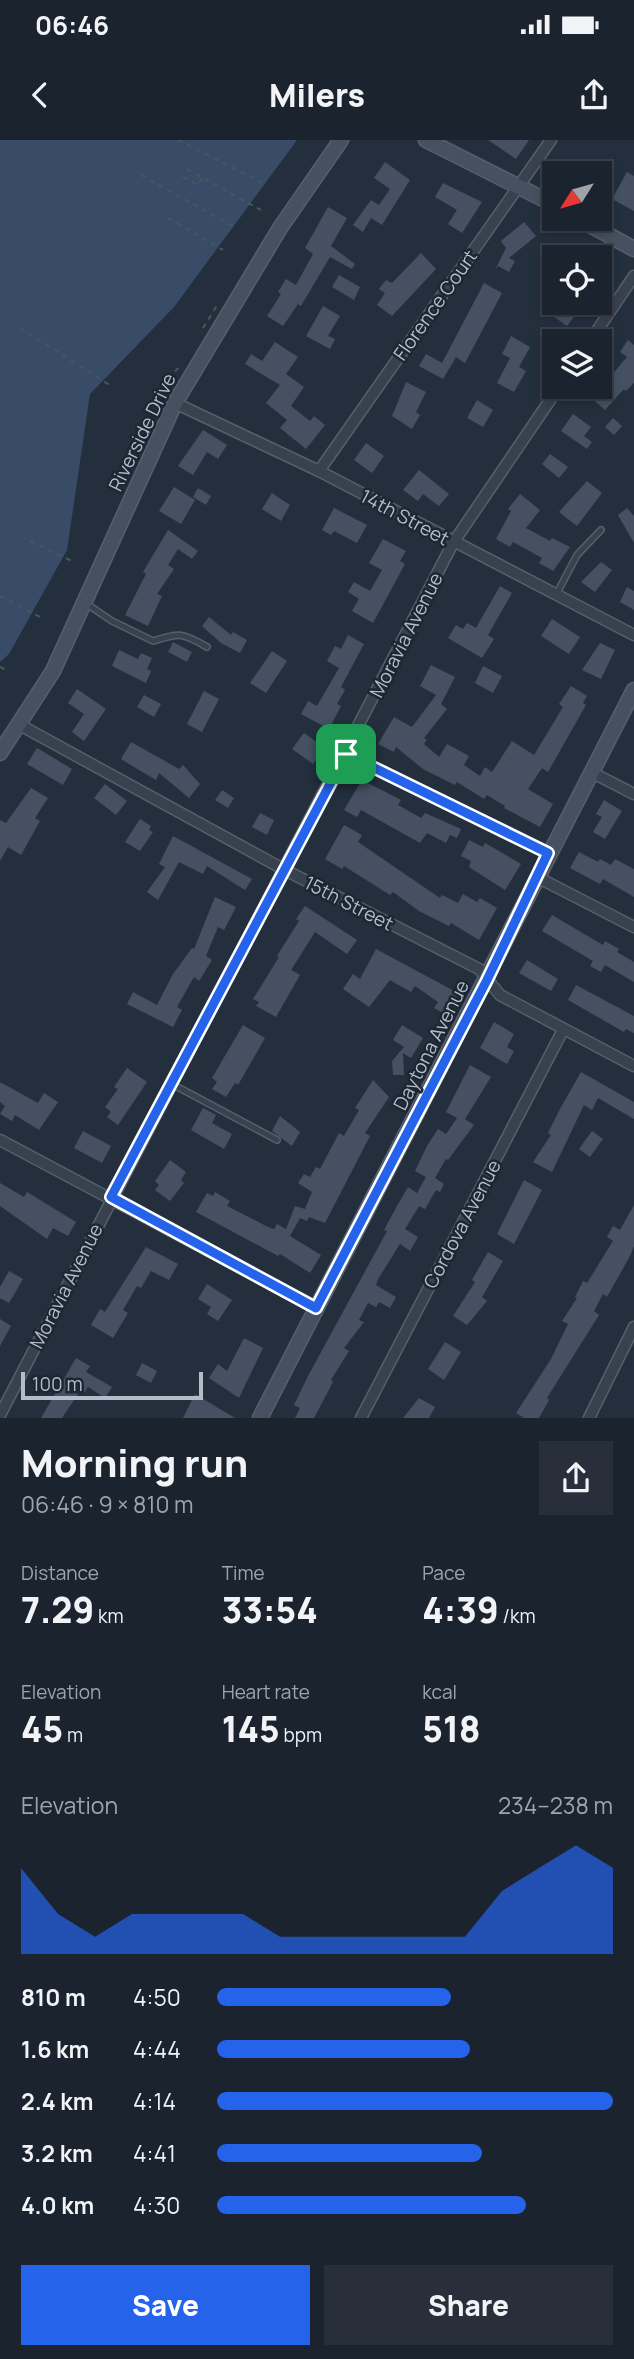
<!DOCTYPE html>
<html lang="en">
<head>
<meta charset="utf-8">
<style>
	:root { --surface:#1b232e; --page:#282f3a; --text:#f1f3f6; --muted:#a0a4aa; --line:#39404a; --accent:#2563eb }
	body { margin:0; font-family:Manrope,sans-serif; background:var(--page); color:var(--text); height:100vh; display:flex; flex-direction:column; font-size:26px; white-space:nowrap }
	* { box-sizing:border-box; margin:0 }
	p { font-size:23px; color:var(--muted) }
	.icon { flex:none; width:38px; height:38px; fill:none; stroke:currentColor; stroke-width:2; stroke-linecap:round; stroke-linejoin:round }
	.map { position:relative; height:1278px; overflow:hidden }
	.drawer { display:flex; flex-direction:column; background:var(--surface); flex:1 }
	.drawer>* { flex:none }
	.needle { width:46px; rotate:233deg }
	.tools { position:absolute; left:542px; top:21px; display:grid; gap:14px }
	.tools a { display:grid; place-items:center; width:70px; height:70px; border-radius:0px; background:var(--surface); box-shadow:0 4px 10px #0003,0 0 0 2px var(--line); font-size:35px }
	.scale { position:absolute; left:21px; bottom:18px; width:182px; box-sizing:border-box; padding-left:7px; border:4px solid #b4bcc9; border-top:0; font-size:19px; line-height:24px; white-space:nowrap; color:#b4bcc9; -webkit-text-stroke:5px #1d2633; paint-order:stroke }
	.pin { position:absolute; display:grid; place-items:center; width:60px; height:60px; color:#fff; margin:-30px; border-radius:14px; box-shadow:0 4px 10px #0006 }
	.round { display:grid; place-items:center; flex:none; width:74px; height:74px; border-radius:0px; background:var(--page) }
	.overview { display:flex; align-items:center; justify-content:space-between; height:119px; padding:0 21px }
	h1 { font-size:38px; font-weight:800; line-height:52px }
	.metrics { display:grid; grid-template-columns:repeat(3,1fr); gap:10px; height:119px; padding:7px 21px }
	.metrics div { display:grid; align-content:center }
	.metrics b { font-size:35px; font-weight:800 }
	.metrics small { font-size:19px; font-weight:400 }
	.metrics p { font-size:19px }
	.chart { height:196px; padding:14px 21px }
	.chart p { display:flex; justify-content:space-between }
	.chart svg { width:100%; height:126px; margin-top:7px; fill:var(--accent); opacity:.7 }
	.primary-button { display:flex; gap:14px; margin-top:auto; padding:14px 21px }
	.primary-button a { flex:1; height:80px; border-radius:0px; background:var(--accent); color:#fff; font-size:28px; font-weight:800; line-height:80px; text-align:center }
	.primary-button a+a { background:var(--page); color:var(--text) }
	ul { padding:0 21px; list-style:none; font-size:23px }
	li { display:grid; grid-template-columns:112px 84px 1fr; align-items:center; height:52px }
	li i { height:18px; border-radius:9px; background:var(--accent) }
	.status { display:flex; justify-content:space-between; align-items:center; height:49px; padding:0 35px; background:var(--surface); direction:ltr }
	.status svg { height:19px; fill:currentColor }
	header { display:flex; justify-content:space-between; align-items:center; height:91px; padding:0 21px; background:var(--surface); font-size:32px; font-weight:800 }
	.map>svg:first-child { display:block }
	.water { fill:#394c67 }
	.building { fill:#455162 }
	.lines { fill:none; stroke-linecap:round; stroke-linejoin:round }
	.lane-casing { stroke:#565f6c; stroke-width:8 }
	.street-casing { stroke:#565f6c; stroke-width:13 }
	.secondary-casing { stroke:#565f6c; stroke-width:17 }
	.path { stroke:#44595c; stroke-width:2; stroke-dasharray:5 5; stroke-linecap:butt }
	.lane { stroke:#38414e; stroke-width:5 }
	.street { stroke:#38414e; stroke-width:10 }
	.secondary { stroke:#465061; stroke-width:14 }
	.route-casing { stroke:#fff; stroke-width:14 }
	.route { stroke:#2563eb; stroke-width:9 }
	.labels { text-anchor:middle; stroke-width:5; stroke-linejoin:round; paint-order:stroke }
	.street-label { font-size:19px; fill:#b4bcc9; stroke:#1d2633 }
</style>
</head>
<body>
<div class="status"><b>06:46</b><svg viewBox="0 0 49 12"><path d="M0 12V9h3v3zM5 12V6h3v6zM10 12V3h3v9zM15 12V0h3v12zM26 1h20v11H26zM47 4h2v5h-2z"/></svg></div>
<header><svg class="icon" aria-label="back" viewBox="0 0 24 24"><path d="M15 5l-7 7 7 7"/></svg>Milers<svg class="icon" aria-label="share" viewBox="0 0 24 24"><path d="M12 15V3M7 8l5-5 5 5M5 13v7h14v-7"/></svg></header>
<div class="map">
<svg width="634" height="1278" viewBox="0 0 634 1278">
	<rect width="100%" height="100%" fill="#242f3e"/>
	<polygon class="water" points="0,0 297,0 174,167 90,254 67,410 9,514 0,522"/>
	<g class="building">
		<polygon points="488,0 529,0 516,19"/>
		<polygon points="556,19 571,26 568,33 549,33"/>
		<polygon points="385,22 410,40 382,85 371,78 363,92 353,85 371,60 379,65 390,49 374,38"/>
		<polygon points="627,32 634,36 634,71 612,59"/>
		<polygon points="443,43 482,62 462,93 448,84 457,70 435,57"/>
		<polygon points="328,67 347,78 331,106 355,124 352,129 330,117 301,166 298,164 283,186 267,176 281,154 278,152 286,139 296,145 313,114 305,108"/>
		<polygon points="524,82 536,96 509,118 515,121 509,132 498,126 495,130 506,108 501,101"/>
		<polygon points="421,113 436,129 392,176 377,165 385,153 379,149 386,140 392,143"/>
		<polygon points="600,124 612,130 600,151"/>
		<polygon points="339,135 360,147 354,160 332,147"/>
		<polygon points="484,143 502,153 465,223 456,217 443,239 419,226 426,214 442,223"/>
		<polygon points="572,163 580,169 567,186 554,177 561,168 565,171"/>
		<polygon points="323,166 340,176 328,196 335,199 330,209 306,196"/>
		<polygon points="511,196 530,207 519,227 526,231 514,252 497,243 510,218 502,214"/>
		<polygon points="628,200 634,205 634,243 626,251 624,249 605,270 589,256 595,249 598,251 627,217 620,212"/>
		<polygon points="275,202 298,217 286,234 304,247 291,266 310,281 314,276 325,285 306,309 280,288 287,280 266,263 280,245 245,224 251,214 262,221"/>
		<polygon points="406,242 426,252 416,272 420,275 412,289 392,276"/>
		<polygon points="477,260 493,270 483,287 467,278"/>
		<polygon points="573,274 591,287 584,296 592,302 587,309 561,291"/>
		<polygon points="613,278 622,286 614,295 605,287"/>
		<polygon points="203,290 227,305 218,319 207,312 193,335 178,326"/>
		<polygon points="366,303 384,316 372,333 354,320"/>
		<polygon points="550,314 568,327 559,338 542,324"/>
		<polygon points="419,330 449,354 439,366 423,354 418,361 403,350"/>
		<polygon points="587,341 602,353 577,386 559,372"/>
		<polygon points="174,347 195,360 181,384 159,371"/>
		<polygon points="198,348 211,356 206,365 193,357"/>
		<polygon points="272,353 290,365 281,381 262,369"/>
		<polygon points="520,354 540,370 526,388 550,401 552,398 570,407 553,431 539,423 542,418 513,402 510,407 496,399 511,371 508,369"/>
		<polygon points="334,368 367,385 357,403 334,391 331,395 322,390"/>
		<polygon points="627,368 634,376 634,403 618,375"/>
		<polygon points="168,390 198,411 192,419 178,409 168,425 174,429 157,454 162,456 148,486 125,475 146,434 143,432"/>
		<polygon points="383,399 406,411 400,421 405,424 373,483 352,471 359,459 348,452 354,442 370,451 382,430 369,423"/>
		<polygon points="601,422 612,430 595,452 581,442"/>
		<polygon points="500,446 512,453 488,495 494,499 482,518 448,498 456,485 463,489 467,483 476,488"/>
		<polygon points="627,447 634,451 634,470 620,462"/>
		<polygon points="209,477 231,495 233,492 247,500 240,513 221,503 202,486"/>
		<polygon points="552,479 580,497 569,514 541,496"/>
		<polygon points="348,495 364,504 341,547 345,550 337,564 341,566 329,589 301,574 308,561 317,566 339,528 327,521 335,506 341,509"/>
		<polygon points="173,502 192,512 187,522 168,512"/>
		<polygon points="600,503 615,510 601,539 582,530"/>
		<polygon points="119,510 138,519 141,513 152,518 147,529 151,531 146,543 112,526"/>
		<polygon points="272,511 287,521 266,553 250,543"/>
		<polygon points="431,525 455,537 441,564 447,569 424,598 427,600 424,604 439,617 447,604 469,616 464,625 480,636 485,627 492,632 512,601 534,615 563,567 559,564 571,546 587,556 583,563 586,565 548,632 542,628 528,649 553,664 540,687 504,668 505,666 487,655 484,659 457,642 455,645 423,629 396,607 394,612 378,604 394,577 412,587 436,555 420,546"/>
		<polygon points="483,526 502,536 493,553 475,543"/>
		<polygon points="77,549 106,569 84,601 72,592 84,574 68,563"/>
		<polygon points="204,551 219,559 202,592 187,584"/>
		<polygon points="144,555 161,564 154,577 137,567"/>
		<polygon points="304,593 325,608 313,624 292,609"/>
		<polygon points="131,602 179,629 183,625 200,644 189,658 159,633 156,640 134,627 121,619"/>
		<polygon points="37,608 72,629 63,645 27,624"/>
		<polygon points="362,640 401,660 398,665 421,678 425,673 461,689 457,698 450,695 446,703 427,693 420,703 361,670 357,677 344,670"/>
		<polygon points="105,644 127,661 116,675 94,658"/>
		<polygon points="31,648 48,658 35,678 40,681 21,715 8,707 0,721 0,680 6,683"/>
		<polygon points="222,650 234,658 228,668 215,660"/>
		<polygon points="604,660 622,671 605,699 593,692 602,677 596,674"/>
		<polygon points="260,673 274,680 267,695 252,687"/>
		<polygon points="140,679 151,686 149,690 153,692 140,711 125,702"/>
		<polygon points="344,685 362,695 358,702 440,758 442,755 458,763 463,754 477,762 480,758 497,768 479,800 451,783 449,786 419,771 393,752 390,755 344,726 342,729 325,719"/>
		<polygon points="173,696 252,739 245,750 207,726 203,734 179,722 158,760 147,752 165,727 159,724"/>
		<polygon points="469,700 483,707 485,703 521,724 505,750 469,727 471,721 461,716"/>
		<polygon points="579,712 598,722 600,719 611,725 615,719 634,729 634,757 603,739 600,744 570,728"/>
		<polygon points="215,757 236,767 224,790 218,787 206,816 212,820 199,841 194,837 177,867 182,870 173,887 127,864 133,852 157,865 173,834 192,808 194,809"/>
		<polygon points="305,766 357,800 347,814 315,792 291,830 300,835 276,877 256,866 259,862 253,859 279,817 277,816 299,781 296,779"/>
		<polygon points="552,775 603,805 605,801 619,809 617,812 634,822 634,842 605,825 601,832 590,826 593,821 542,791"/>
		<polygon points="376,809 458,853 447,875 434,868 438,862 415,846 411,852 390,840 369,867 343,849 353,834 360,839"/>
		<polygon points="527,820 558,839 551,851 519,833"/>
		<polygon points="576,845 634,876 634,893 626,889 624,892 568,860"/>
		<polygon points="494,882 514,894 507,907 514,911 507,924 480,908"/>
		<polygon points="243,885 265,898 238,945 235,943 226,957 212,949 217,942 212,938"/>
		<polygon points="402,885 423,898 411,918 403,913 404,935 393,935 392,921 404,907 393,900"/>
		<polygon points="470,925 491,937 465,979 474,985 448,1020 446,1019 435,1038 444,1044 440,1052 436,1050 425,1069 419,1066 405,1089 418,1097 410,1111 400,1104 378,1139 376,1145 396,1157 390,1168 379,1162 376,1167 368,1163 359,1180 364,1182 344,1208 349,1211 331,1240 333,1242 314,1278 295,1278 300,1268 294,1265 308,1236 387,1091 384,1090 397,1066 408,1047 417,1053 426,1037 415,1031 427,1006 438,989 446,994 457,978 446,972"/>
		<polygon points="127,928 147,942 118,985 107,977 111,972 105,967 118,949 114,947"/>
		<polygon points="581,932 634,962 634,979 598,958 592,970 584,965 552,1032 533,1022 551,995 548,993 560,969"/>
		<polygon points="373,940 389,957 365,993 370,996 325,1083 309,1077 307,1081 300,1078 290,1096 321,1115 310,1133 280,1114 278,1116 196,1072 207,1053 213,1056 215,1052 230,1061 227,1066 268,1087 274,1089 277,1084 286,1089 295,1066 305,1069 312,1052 298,1043 304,1034 310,1037 316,1027 320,1029 339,993 344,996 359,970 355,968"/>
		<polygon points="0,942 38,963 44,953 58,962 39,990 15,975 12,981 0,974 5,966 0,962"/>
		<polygon points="203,968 216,975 212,983 232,994 224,1009 191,990"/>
		<polygon points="280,976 300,992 292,1006 272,991"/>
		<polygon points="83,991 111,1006 102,1023 74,1008"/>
		<polygon points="592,991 603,999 590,1017 579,1009"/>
		<polygon points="170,1020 186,1032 181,1040 184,1043 170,1061 155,1050 159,1045 155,1041"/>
		<polygon points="524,1040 542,1050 514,1104 497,1094"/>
		<polygon points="0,1043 24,1057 27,1052 76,1082 68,1096 53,1088 47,1099 0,1066"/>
		<polygon points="634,1065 634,1106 630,1116 607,1157 603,1154 594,1171 599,1175 547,1258 549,1260 539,1278 524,1278 516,1273 551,1219 568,1184 562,1181 577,1158 575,1157 583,1141 587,1143 613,1101 607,1097 613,1086 620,1090"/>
		<polygon points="146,1107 178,1124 169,1140 151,1131 141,1148 137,1146 123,1170 128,1173 113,1198 91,1185 100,1169 105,1172"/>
		<polygon points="488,1112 503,1121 482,1157 487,1161 467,1185 453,1176 475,1142 472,1140"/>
		<polygon points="9,1131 23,1139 9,1163 0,1158 0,1147"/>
		<polygon points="207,1144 232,1160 218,1181 207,1174 211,1167 198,1159"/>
		<polygon points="0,1179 11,1186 0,1206"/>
		<polygon points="244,1198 263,1208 239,1258 209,1238 218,1224 227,1231"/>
		<polygon points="445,1202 461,1212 444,1240 428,1229"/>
		<polygon points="76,1218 90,1226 86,1232 112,1247 105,1258 88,1247 84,1253 80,1251 62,1278 41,1278"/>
		<polygon points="142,1223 157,1231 151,1243 136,1235"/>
		<polygon points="195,1254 235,1278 183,1278"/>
		<polygon points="419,1258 435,1267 429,1278 403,1278"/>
	</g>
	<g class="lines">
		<defs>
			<g id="lane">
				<polyline points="556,455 577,415 601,390"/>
				<path d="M 84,462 L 112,481 L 153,501 C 180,493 182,492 207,507"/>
				<polyline points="172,944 277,1000"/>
			</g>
			<g id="street">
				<polyline points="590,201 634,136"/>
				<polyline points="175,263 319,331 634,495"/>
				<polyline points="319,331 551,0"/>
				<polyline points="20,585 285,730 479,829 500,855 634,926"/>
				<polyline points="346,614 548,713"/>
				<polyline points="591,632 634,654"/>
				<polyline points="537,737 634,787"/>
				<polyline points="0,1000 316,1168"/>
				<polyline points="0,1275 453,403 559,247"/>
				<polyline points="361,1278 563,890"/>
				<polyline points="589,1278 634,1187"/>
			</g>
			<g id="secondary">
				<polyline points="426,0 555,65"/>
				<polyline points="579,79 634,109"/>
				<polyline points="0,613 53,531 175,263 280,88 341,0"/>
				<polyline points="260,1278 634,550"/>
			</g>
		</defs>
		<use href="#lane" class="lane-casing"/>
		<use href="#street" class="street-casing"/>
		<use href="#secondary" class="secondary-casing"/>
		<g class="path">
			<polyline points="178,0 267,45"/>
			<polyline points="187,29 261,70"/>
			<polyline points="141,35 236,88"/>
			<polyline points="183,37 198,45 202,38"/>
			<polyline points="168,78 223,110"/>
			<polyline points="20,188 111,246"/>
			<polyline points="203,188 218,164"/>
			<polyline points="167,249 169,238 181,225"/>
			<polyline points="30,401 74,422"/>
			<polyline points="0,456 44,479"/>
			<polyline points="0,527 8,531"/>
		</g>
		<use href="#lane" class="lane"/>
		<use href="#street" class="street"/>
		<use href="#secondary" class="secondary"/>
	</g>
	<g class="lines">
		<defs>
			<polygon id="route" points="346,614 548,713 487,840 316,1168 111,1057"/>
		</defs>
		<use href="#route" class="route-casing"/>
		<use href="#route" class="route"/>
	</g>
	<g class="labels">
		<g class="street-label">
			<text transform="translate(435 165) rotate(-55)" y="7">Florence Court</text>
			<text transform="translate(142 292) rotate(-64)" y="7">Riverside Drive</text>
			<text transform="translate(405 377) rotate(28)" y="7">14th Street</text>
			<text transform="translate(406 495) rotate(-63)" y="7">Moravia Avenue</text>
			<text transform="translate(349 763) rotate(27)" y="7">15th Street</text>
			<text transform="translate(431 905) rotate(-63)" y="7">Daytona Avenue</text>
			<text transform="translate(462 1084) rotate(-62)" y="7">Cordova Avenue</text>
			<text transform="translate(66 1146) rotate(-63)" y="7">Moravia Avenue</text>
		</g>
	</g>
</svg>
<div class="tools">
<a><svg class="needle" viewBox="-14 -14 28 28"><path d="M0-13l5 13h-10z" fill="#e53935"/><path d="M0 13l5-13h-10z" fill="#a0a4aa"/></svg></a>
<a><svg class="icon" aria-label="locate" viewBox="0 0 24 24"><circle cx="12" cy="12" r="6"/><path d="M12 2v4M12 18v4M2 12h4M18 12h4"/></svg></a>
<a><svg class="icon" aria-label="layers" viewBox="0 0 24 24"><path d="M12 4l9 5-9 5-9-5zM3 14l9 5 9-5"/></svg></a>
</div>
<div class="scale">100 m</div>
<div class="pin" style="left:346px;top:614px;background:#1e9e55"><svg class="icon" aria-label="arrive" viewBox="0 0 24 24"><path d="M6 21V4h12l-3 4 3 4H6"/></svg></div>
</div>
<section class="drawer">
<div class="overview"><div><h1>Morning run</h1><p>06:46 · 9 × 810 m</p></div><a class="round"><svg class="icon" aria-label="share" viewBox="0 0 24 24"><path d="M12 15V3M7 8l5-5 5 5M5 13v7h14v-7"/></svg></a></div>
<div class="metrics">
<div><p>Distance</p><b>7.29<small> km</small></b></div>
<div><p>Time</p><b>33:54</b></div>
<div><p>Pace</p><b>4:39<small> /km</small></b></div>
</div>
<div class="metrics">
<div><p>Elevation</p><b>45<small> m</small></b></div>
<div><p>Heart rate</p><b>145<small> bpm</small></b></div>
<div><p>kcal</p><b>518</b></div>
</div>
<div class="chart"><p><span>Elevation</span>234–238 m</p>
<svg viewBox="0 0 160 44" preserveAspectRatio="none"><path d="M0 44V14L10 30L20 38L30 30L40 30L50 30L60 30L70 38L80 38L90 38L100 38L110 38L120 38L130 22L140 14L150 6L160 14V44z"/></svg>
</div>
<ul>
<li><b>810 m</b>4:50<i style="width:59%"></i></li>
<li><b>1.6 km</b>4:44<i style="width:64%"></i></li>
<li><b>2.4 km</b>4:14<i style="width:100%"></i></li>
<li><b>3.2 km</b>4:41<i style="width:67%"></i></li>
<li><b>4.0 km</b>4:30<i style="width:78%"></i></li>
</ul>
<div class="primary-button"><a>Save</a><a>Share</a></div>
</section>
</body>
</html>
